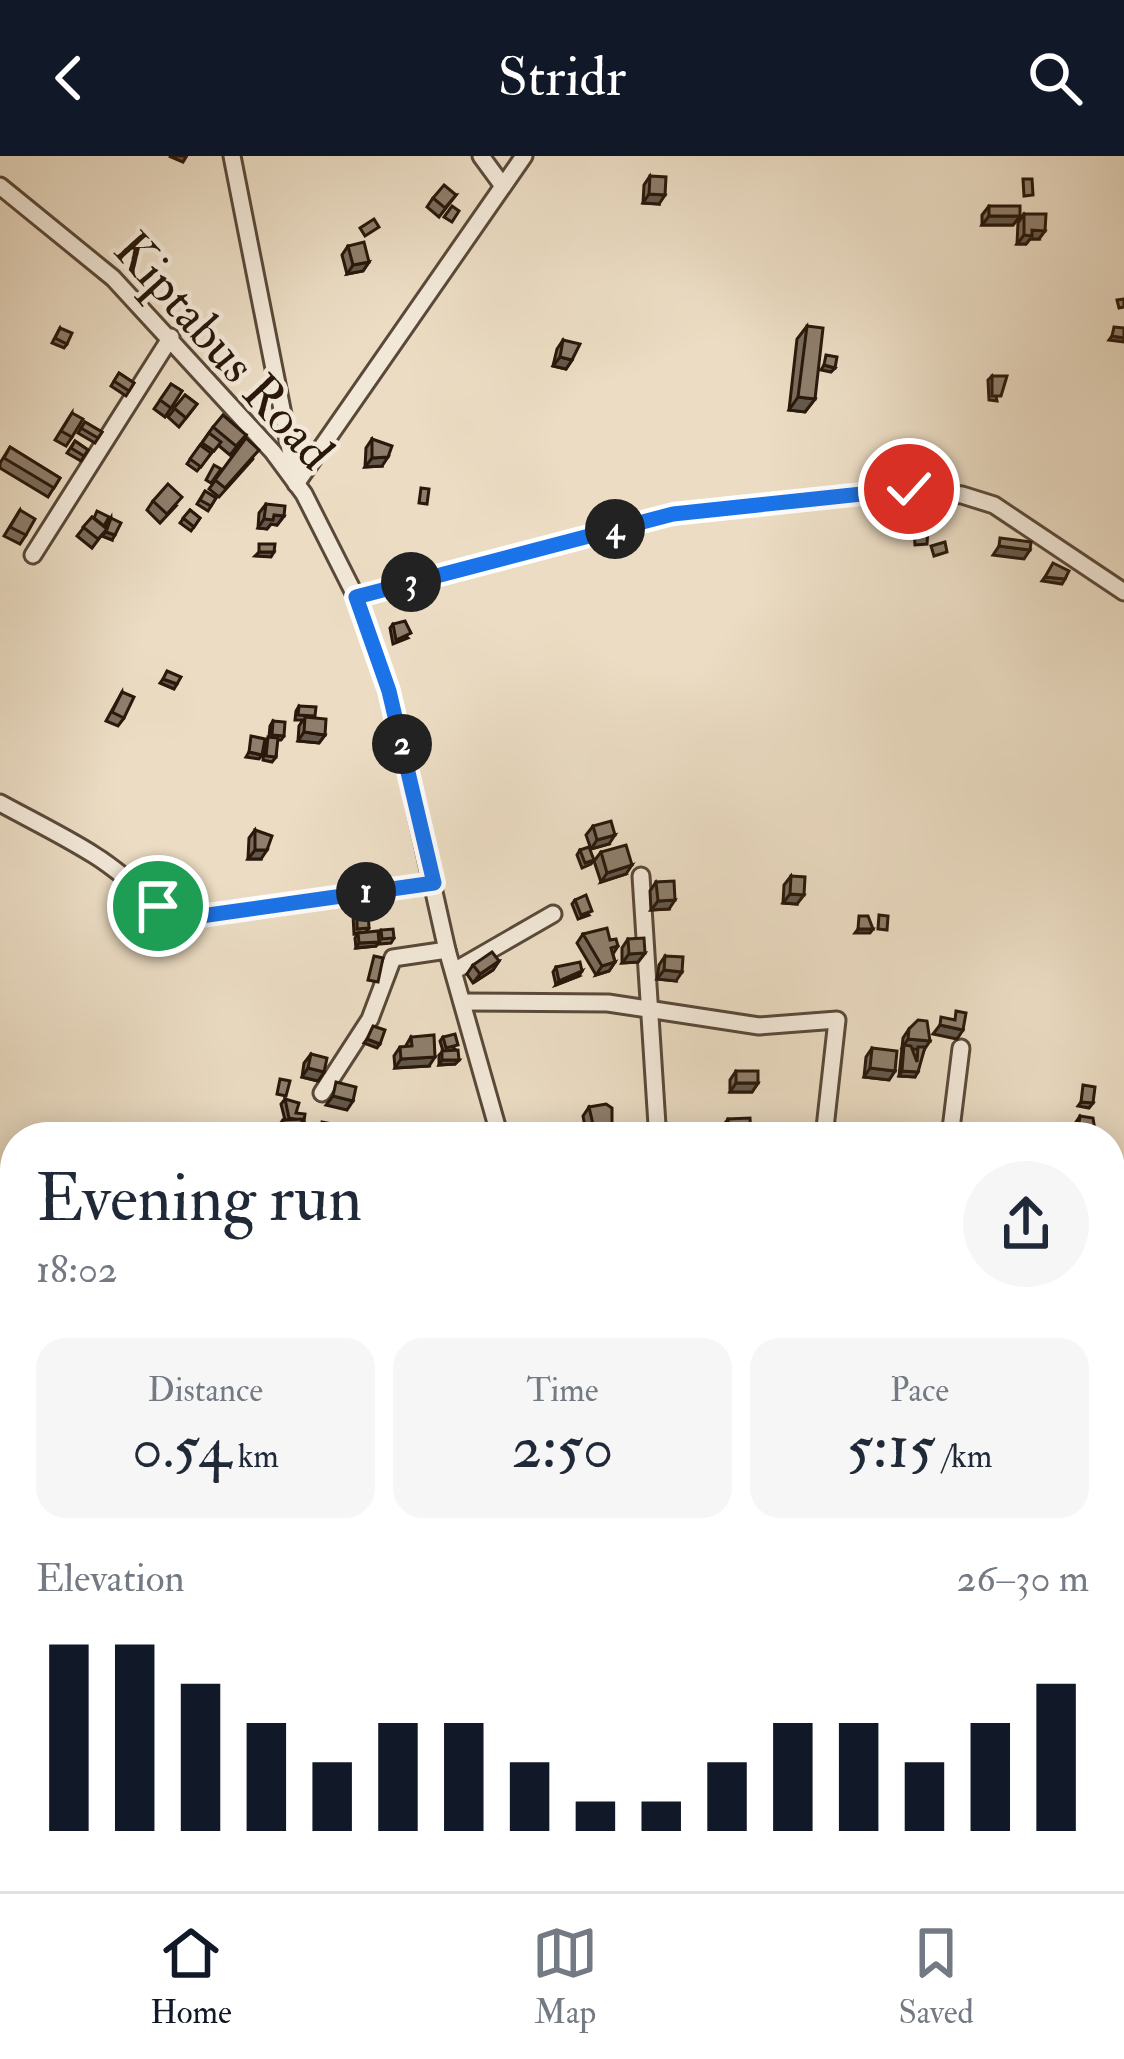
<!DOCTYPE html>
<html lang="en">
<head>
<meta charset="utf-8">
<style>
	:root { --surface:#fff; --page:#f6f6f7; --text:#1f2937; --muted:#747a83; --line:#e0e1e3; --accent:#111827 }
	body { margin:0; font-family:"IM FELL Double Pica",serif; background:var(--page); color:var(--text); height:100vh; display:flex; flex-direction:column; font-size:45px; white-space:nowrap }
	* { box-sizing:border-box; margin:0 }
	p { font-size:39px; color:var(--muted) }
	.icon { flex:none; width:66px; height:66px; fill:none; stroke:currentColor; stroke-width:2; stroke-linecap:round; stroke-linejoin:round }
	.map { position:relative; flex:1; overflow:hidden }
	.drawer { position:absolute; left:0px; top:966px; width:1125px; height:771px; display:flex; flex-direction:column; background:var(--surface); border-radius:48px 48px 0 0; box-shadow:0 6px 30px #0003 }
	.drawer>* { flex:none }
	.pin { position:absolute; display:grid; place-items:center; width:102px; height:102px; color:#fff; margin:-51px; border:6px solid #fff; border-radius:50%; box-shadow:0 3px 12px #0007 }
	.km { position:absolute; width:60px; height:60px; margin:-30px; border-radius:50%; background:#222; color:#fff; font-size:33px; line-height:60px; text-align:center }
	.round { display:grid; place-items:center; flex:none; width:126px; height:126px; border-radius:63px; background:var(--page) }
	.head { display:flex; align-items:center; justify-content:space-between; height:204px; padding:0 36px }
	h1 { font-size:66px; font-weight:600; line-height:90px }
	.metrics { display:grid; grid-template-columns:repeat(3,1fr); gap:18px; height:204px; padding:12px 36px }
	.metrics div { display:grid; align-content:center; border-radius:30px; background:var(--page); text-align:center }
	.metrics b { font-size:60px; font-weight:600 }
	.metrics small { font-size:33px; font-weight:400 }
	.metrics p { font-size:33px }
	.chart { height:336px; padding:24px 36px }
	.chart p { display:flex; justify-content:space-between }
	.chart svg { width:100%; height:216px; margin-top:12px; stroke:var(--accent); stroke-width:6 }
	header { display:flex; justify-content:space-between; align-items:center; height:156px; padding:0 36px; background:var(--accent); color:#fff; font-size:54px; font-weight:600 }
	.menu { display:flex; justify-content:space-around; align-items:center; height:168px; border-top:3px solid var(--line); background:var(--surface); font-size:33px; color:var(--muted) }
	.menu a { display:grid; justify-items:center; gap:6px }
	.menu .active { color:var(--accent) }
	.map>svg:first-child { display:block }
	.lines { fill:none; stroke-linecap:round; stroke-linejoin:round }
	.minor-casing { stroke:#5a4939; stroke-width:21 }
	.minor { stroke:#f2e8d8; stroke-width:15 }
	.wall { fill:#7a6c5c; stroke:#29180b; stroke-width:3 }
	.shaded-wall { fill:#63584b; stroke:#29180b; stroke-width:3 }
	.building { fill:#8e7e6b; stroke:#29180b; stroke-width:3 }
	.route-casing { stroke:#fff; stroke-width:24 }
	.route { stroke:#1a73e8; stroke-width:15 }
	.labels { text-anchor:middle; stroke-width:9; stroke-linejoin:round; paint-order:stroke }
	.street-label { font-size:51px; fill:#29180b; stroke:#f2e8d8 }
</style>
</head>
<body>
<header><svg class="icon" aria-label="back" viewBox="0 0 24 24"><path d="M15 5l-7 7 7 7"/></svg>Stridr<svg class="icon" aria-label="search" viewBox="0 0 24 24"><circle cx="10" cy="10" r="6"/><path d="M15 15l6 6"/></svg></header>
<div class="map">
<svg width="1124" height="1735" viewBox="0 0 1124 1735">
	<rect width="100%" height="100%" fill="#ebdcc3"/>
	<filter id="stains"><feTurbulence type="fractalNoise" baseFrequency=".00167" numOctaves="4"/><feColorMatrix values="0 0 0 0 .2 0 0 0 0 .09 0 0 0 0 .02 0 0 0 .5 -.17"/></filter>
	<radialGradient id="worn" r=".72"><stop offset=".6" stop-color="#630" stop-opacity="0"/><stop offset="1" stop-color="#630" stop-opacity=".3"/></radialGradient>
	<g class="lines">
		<defs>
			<g id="minor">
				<polyline points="232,0 295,319"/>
				<polyline points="481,0 503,30"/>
				<polyline points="0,30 113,122 273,296 304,338 356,441 389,535 447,794 500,981"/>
				<polyline points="296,328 524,0"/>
				<polyline points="33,399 171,181"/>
				<polyline points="356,441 673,358 909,333 962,339 994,349 1124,436"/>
				<path d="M 0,647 C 31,664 64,680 94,699 C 132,722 153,755 201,760 L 434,727"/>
				<polyline points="641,720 657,969"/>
				<polyline points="454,815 553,758"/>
				<polyline points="462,846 608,847 759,870 837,864 824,981"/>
				<polyline points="322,937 370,863 393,802 447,794"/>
				<polyline points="950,981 961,892"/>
				<polyline points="1110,1249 1124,1254"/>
				<polyline points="1110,1448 1124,1436"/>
				<polyline points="370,1722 372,1735"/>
				<polyline points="720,1722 723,1735"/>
			</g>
		</defs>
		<use href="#minor" class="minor-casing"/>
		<use href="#minor" class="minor"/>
	</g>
	<g class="wall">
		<polygon points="650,20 659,48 643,47 644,29"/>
		<polygon points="456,39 439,61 427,51 433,42"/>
		<polygon points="989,50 1020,60 1013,69 982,69 982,59"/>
		<polygon points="1024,58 1039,83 1030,83 1026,88 1017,88 1018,67"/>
		<polygon points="348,90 369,106 363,115 347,118 342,99"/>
		<polygon points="807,170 815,243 805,256 789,254 797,183"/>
		<polygon points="60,172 67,188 64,192 52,187"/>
		<polygon points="563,184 572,204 566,213 553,210 557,193"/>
		<polygon points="119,217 134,227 126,240 111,230"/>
		<polygon points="992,220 997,245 989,244 988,224"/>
		<polygon points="171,228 182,235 165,261 154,253"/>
		<polygon points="185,239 197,248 179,271 168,261"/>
		<polygon points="72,257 72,281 66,290 55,284"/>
		<polygon points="85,266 102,276 95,287 78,277"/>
		<polygon points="213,271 246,279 230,299 218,289 197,315 187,308"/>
		<polygon points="246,282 253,303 219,341 209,333"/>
		<polygon points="372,283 382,310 365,311 366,292"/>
		<polygon points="75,285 88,294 81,305 67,297"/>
		<polygon points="10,291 60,322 48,341 0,312 0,307"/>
		<polygon points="205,335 216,342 208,355 197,348"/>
		<polygon points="153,345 176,350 160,367 147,354"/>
		<polygon points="266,348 284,360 277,369 271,368 267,373 258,372 259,357"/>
		<polygon points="20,354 26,379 20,388 4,380"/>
		<polygon points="190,354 200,362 191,375 180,367"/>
		<polygon points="92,361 106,372 111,362 112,384 102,380 104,376 92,392 77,380"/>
		<polygon points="393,468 408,482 393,488 390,472"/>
		<polygon points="122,536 124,562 118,570 106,565"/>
		<polygon points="299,550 325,579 319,587 298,585 299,570 303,564 295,564 296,555"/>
		<polygon points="273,565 284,580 281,584 277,584 276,601 272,606 263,604 265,586 269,581 270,570"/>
		<polygon points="593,670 609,688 591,693 586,679"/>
		<polygon points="255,674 261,703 248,703 249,682"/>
		<polygon points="580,694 594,704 591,708 582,712 577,699"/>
		<polygon points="601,696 626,718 601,726 594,705"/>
		<polygon points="791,720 797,748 783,747 784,729"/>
		<polygon points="656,726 669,753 651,754 650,735"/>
		<polygon points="575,744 589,759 578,763 572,748"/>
		<polygon points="357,754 369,772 366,776 378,778 381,774 394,782 391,787 379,788 379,786 376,790 356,792 355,782 358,777 354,778 353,759"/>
		<polygon points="583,778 610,784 618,790 613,798 615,806 609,815 596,819 577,787"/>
		<polygon points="628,783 645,797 638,806 622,807 622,792"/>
		<polygon points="665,800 676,825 657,823 659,809"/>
		<polygon points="499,805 493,814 473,827 467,818 473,809"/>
		<polygon points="556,811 579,820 556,829 553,816"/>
		<polygon points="909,873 924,894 915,921 899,920 903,882"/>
		<polygon points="411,881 429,910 395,912 394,900 400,891 405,891"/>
		<polygon points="443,881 455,893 449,895 459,904 455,908 439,909 439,899 443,895 440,885"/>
		<polygon points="872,892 895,915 889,924 864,921 866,901"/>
		<polygon points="311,898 324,916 318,925 302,921 304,907"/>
		<polygon points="736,915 758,927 752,936 730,936 730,924"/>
		<polygon points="285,943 304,965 302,968 302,981 275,981 276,973 283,964 285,964 281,948"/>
		<polygon points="589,951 607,981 587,981 583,960"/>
		<polygon points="1080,960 1096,981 1072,981 1074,969"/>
		<polygon points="728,963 751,981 710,981 711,979 722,980 722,971"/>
	</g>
	<g class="shaded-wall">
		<polygon points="169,0 183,0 186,1 183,6"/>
		<polygon points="649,38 665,39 659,48 643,47"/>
		<polygon points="989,60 1020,60 1013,69 982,69"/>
		<polygon points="1032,74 1045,75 1039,83 1030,83 1026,88 1017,88 1024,79"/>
		<polygon points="369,106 363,115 347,118 353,109"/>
		<polygon points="1112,180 1124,182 1124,186 1109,184"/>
		<polygon points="560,201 572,204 566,213 553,210"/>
		<polygon points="824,209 835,212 831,216 821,214"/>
		<polygon points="798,241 815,243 805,256 789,254"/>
		<polygon points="388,301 382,310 365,311 372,302"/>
		<polygon points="274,359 284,360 277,369 271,368 267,373 258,372 264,363"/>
		<polygon points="106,376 115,379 112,384 102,380"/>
		<polygon points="999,390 1030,394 1024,403 993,399"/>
		<polygon points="259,396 274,396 271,401 255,400"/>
		<polygon points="1045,421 1065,423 1062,428 1042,425"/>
		<polygon points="163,523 177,528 174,533 160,527"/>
		<polygon points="304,576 325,579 319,587 298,585"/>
		<polygon points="249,596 262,599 259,603 246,601"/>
		<polygon points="615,679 609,688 591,693 597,684"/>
		<polygon points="255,694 267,694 261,703 248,703"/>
		<polygon points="632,709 626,718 601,726 607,717"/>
		<polygon points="790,738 804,739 797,748 783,747"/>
		<polygon points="675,744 669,753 651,754 658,745"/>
		<polygon points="858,773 873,773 870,777 855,777"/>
		<polygon points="379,786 376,790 356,792 359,787"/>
		<polygon points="645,797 638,806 622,807 629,798"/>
		<polygon points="499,805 493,814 473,827 480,818"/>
		<polygon points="615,806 609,815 596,819 602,810"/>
		<polygon points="664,814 682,816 676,825 657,823"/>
		<polygon points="582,815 579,820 556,829 559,825"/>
		<polygon points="940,869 963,874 957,883 933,878"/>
		<polygon points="367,883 380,888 377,892 364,887"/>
		<polygon points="908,883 930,885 924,894 902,892"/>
		<polygon points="435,901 429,910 395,912 401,903"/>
		<polygon points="442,904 459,904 455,908 439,909"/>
		<polygon points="308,912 324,916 318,925 302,921"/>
		<polygon points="870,912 895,915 889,924 864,921"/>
		<polygon points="902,915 918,916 915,921 899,920"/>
		<polygon points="736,927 758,927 752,936 730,936"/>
		<polygon points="333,940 353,945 347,954 326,949"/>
		<polygon points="1081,946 1093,947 1089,952 1078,950"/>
		<polygon points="612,973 607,981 592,981 595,977"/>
		<polygon points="222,1722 244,1722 238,1730 217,1729"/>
	</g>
	<g class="building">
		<polygon points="650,20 666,21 665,39 649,38"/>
		<polygon points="1023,23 1032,23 1033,39 1024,40"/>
		<polygon points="444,29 456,39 445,52 433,42"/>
		<polygon points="452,50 459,55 452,66 444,61"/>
		<rect x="989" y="50" width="31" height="10"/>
		<polygon points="1024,58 1046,58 1045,75 1032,74 1032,80 1024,79"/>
		<polygon points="374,63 379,71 365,80 360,72"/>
		<polygon points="364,86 369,106 353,109 348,90"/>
		<polygon points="1124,143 1124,151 1119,152 1117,144"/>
		<polygon points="807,170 823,172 815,243 798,241"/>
		<polygon points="1114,171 1124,172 1124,182 1112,180"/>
		<polygon points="60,172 72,177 67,188 55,182"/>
		<polygon points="563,184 580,188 572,204 560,201"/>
		<polygon points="826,199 837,201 835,212 824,209"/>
		<polygon points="119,217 134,227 129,235 114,225"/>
		<polygon points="992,220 1007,220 1001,240 992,240"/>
		<polygon points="171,228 182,235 171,252 160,244"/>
		<polygon points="185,239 197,248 186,262 174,252"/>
		<polygon points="72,257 83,263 72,281 61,275"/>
		<polygon points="223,259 246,279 236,290 213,271"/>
		<polygon points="85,266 102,276 98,282 81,272"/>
		<polygon points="209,277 221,286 214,295 202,287"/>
		<polygon points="246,282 259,294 225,332 215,324"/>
		<polygon points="372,283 392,290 388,301 372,302"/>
		<polygon points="75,285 88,294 84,300 71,292"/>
		<polygon points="200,289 211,297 201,311 190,303"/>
		<polygon points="10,291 60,322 54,332 4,302"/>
		<polygon points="214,309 221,313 211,327 206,324"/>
		<polygon points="168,328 182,341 167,358 153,345"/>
		<polygon points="421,332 429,333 427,348 419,347"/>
		<polygon points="205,335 216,342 211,350 200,344"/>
		<polygon points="266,348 285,350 284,360 274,359 273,364 264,363"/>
		<polygon points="20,354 35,363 26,379 10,371"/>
		<polygon points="190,354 200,362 194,371 183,362"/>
		<polygon points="97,355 109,361 104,370 94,362"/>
		<polygon points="92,361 107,373 98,383 83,371"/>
		<polygon points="111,362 121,367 115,379 106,376"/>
		<polygon points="928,373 927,388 915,389 914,374"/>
		<polygon points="1000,382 1031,386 1030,394 999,390"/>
		<polygon points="945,386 947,396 934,400 931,390"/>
		<polygon points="259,388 275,388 274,396 259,396"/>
		<polygon points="1053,407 1069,415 1065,423 1045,421"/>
		<polygon points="405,465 411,477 396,484 393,468"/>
		<polygon points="167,515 181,521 177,528 163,523"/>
		<polygon points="122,536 134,541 124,562 112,556"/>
		<polygon points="299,550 316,551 315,560 298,559"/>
		<polygon points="305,561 326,563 325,579 304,576"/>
		<polygon points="273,565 285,566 284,580 272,579"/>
		<polygon points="251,580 265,583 262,599 249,596"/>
		<polygon points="268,581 278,582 276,601 266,600"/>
		<polygon points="611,665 615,679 597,684 593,670"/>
		<polygon points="255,674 272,680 267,694 255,694"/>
		<polygon points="626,689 632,709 607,717 601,696"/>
		<polygon points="589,691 594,704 585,707 580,694"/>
		<polygon points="791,720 805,721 804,739 790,738"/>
		<polygon points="674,725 675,744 658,745 656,726"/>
		<polygon points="586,739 592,755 581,759 575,744"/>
		<polygon points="357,754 368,754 369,772 357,773"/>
		<polygon points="879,759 888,760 887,774 878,773"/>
		<polygon points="859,760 868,760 873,773 858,773"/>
		<polygon points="607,772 610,784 616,783 618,790 611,792 615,806 602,810 583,778"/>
		<polygon points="393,773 394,782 382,783 381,774"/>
		<polygon points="378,775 379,786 359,787 358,777"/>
		<polygon points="644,782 645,797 629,798 628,783"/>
		<polygon points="492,796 499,805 480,818 473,809"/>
		<polygon points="374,800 383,802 378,826 368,824"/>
		<polygon points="665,800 683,801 682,816 664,814"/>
		<polygon points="580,806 582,815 559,825 556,811"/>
		<polygon points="956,855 966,857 963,874 940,869 941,861 955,864"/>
		<polygon points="918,864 927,865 930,885 908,883 909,873"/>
		<polygon points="373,870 385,874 380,888 367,883"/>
		<polygon points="455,878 458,889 446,892 443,881"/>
		<polygon points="434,879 435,901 401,903 400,891 412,890 411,881"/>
		<polygon points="904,889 911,890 917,906 918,891 925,891 918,916 902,915"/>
		<polygon points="872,892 897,895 895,915 870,912"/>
		<polygon points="458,894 459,904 442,904 442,895"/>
		<polygon points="311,898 327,902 324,916 308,912"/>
		<rect x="736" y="915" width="22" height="12"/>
		<polygon points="280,923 290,925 286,940 277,938"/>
		<polygon points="336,926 356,931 353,945 333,940"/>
		<polygon points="1083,929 1095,931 1093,947 1081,946"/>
		<polygon points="285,943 299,947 296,957 305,958 304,965 289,962"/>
		<polygon points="606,948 612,952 612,973 595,977 589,951"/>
		<polygon points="1080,960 1093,962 1096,981 1077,981"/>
		<polygon points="750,962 751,981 729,981 728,963"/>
		<polygon points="302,963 302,981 280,980 283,964"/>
		<polygon points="322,966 332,968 329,981 319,978"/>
		<polygon points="981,977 981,981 967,981 966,978"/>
		<polygon points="1110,1334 1115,1334 1116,1342 1110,1342"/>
	</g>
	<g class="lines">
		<defs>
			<polyline id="route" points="158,750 201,760 434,727 389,535 356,441 673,358 909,333"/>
		</defs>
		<use href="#route" class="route-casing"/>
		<use href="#route" class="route"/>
	</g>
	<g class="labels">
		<g class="street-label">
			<text transform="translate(225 194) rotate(48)" y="18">Kiptabus Road</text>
		</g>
	</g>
	<rect width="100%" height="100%" filter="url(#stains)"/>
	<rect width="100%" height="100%" fill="url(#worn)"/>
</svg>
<div class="pin" style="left:158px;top:750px;background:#1e9e55"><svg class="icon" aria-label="arrive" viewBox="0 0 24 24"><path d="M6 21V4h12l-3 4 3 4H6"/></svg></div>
<div class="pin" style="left:909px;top:333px;background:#d93025"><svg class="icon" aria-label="check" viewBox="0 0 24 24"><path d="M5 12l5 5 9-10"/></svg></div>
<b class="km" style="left:366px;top:736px">1</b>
<b class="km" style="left:402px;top:588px">2</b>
<b class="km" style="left:411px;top:426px">3</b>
<b class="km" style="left:615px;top:373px">4</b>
<section class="drawer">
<div class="head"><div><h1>Evening run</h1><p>18:02</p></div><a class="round"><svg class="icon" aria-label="share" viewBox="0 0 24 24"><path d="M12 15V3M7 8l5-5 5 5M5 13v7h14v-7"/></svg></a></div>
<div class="metrics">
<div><p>Distance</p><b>0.54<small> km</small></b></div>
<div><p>Time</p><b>2:50</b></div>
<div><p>Pace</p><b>5:15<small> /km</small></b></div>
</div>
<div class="chart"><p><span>Elevation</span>26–30 m</p>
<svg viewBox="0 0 160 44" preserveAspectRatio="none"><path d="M5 44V6M15 44V6M25 44V14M35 44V22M45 44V30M55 44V22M65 44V22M75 44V30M85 44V38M95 44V38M105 44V30M115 44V22M125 44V22M135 44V30M145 44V22M155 44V14"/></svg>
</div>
</section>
</div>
<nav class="menu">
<a class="active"><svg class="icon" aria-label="home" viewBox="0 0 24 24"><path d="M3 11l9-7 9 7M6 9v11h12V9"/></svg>Home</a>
<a><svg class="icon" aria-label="map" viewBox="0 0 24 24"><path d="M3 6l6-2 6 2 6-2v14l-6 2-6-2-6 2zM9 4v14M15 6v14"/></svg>Map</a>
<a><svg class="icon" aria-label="saved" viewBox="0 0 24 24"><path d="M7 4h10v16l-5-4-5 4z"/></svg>Saved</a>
</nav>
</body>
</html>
